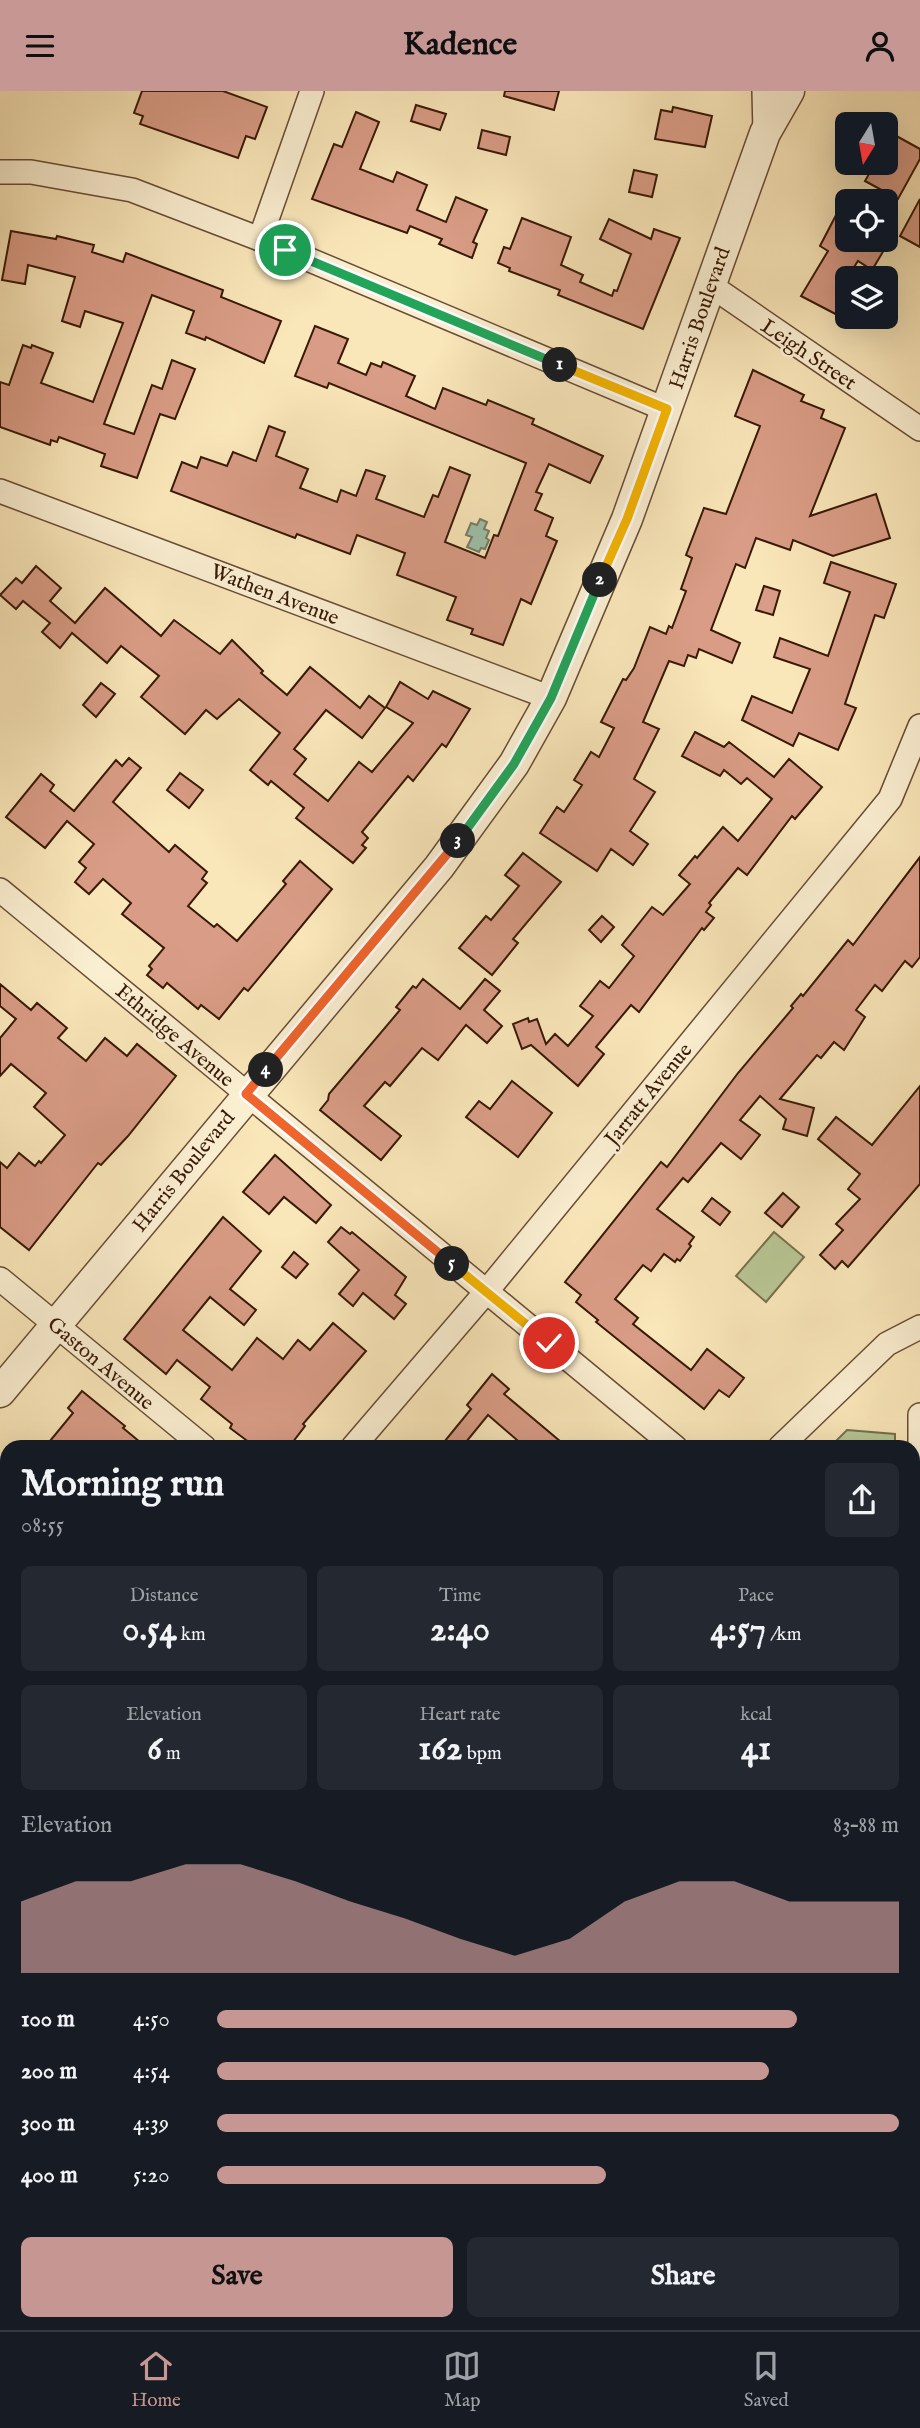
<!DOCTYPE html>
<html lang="en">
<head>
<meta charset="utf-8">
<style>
	:root { --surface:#171b24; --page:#242831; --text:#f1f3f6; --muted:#9ea1a6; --line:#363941; --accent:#c59692 }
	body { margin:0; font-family:"IM FELL English",serif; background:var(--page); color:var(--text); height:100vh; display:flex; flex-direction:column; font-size:26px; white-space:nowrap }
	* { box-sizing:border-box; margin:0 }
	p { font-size:23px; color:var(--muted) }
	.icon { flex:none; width:38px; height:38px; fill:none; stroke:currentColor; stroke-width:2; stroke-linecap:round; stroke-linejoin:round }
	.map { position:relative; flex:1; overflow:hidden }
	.side { position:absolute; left:0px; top:1349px; width:920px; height:891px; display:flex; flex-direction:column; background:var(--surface); border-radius:21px 21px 0 0; box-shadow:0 7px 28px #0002 }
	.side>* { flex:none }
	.needle { width:46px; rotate:191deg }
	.tools { position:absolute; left:835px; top:21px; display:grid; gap:14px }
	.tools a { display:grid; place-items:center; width:63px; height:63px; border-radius:10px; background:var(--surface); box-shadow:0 7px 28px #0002; font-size:35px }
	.pin { position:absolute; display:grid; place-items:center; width:60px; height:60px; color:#fff; margin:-30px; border:4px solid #fff; border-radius:50%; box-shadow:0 2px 7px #0007 }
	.km { position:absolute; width:35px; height:35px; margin:-18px; border-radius:50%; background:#222; color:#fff; font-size:19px; line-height:35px; text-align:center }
	.round { display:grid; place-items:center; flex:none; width:74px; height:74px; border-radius:10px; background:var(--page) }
	.headline { display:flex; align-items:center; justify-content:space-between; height:119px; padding:0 21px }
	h1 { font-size:38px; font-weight:800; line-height:52px }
	.figures { display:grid; grid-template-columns:repeat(3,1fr); gap:10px; height:119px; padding:7px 21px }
	.figures div { display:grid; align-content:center; border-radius:10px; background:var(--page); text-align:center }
	.figures b { font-size:35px; font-weight:800 }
	.figures small { font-size:19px; font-weight:400 }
	.figures p { font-size:19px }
	.chart { height:196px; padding:14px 21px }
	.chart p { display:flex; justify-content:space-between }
	.chart svg { width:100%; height:126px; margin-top:7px; fill:var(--accent); opacity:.7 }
	.action { display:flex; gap:14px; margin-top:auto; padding:14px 21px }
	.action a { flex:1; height:80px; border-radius:10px; background:var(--accent); color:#111; font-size:28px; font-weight:800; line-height:80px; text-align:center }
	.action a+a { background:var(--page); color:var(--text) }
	ul { padding:0 21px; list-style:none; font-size:23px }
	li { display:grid; grid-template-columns:112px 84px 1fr; align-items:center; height:52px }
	li i { height:18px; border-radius:9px; background:var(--accent) }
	header { display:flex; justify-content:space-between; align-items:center; height:91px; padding:0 21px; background:var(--accent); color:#111; font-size:32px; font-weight:800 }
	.dock { display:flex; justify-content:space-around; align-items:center; height:98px; border-top:2px solid var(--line); background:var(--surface); font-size:19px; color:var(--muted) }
	.dock a { display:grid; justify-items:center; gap:4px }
	.dock .current { color:var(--accent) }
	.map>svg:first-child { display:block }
	.green { fill:#b8c694; stroke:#78704d; stroke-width:2 }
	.water { fill:#9ec0ab; stroke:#757d69; stroke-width:2 }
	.building { fill:#d99c86; stroke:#381906; stroke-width:2 }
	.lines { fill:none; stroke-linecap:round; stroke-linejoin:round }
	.minor-casing { stroke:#684c33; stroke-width:26 }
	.tertiary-casing { stroke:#684c33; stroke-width:33 }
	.motorway-casing { stroke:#381906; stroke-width:42 }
	.minor { stroke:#fbefd2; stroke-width:23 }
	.tertiary { stroke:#fbefd2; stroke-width:30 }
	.motorway { stroke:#f9e6b9; stroke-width:38 }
	.split-1-casing { stroke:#fff; stroke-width:14 }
	.split-2-casing { stroke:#fff; stroke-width:14 }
	.split-3-casing { stroke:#fff; stroke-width:14 }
	.split-4-casing { stroke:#fff; stroke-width:14 }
	.split-5-casing { stroke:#fff; stroke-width:14 }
	.split-6-casing { stroke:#fff; stroke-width:14 }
	.split-1 { stroke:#22a559; stroke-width:9 }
	.split-2 { stroke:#f5b400; stroke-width:9 }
	.split-3 { stroke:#22a559; stroke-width:9 }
	.split-4 { stroke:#f0652b; stroke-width:9 }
	.split-5 { stroke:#f0652b; stroke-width:9 }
	.split-6 { stroke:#f5b400; stroke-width:9 }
	.labels { text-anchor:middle; stroke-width:6; stroke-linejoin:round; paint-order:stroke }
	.street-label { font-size:21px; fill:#381906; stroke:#fbefd2 }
</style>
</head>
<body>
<header><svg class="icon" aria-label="menu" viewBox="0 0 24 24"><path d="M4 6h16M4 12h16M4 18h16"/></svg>Kadence<svg class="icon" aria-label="person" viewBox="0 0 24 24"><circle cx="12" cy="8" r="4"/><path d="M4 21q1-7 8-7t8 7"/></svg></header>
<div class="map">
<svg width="920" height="2239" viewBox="0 0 920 2239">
	<rect width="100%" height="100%" fill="#f9e6b9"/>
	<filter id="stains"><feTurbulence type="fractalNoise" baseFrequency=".00286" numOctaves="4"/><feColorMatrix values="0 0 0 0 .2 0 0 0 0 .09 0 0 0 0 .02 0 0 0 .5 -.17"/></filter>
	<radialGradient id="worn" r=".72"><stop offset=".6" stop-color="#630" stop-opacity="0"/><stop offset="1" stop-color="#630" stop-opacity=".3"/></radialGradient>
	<g class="green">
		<polygon points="774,1141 804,1166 766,1211 736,1185"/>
		<polygon points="847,1339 895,1343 895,1356 830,1356"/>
	</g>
	<polygon class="water" points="480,428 487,431 484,438 489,440 486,447 489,449 485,458 481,457 479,461 467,456 472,446 466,444 471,432 477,434"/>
	<g class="building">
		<polygon points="142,0 223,0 267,16 255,48 246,45 238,67 140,33 143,25 134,22"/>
		<polygon points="505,0 559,0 554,19 504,5"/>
		<polygon points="416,14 446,23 440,39 411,30"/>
		<polygon points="673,16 712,25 705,56 655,48 661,19 672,21"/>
		<polygon points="356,21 379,31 360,78 393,91 397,81 427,94 417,119 446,131 456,106 487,119 473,151 477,153 472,167 439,153 442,148 410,135 407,142 312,108 334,53 342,56"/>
		<polygon points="482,39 510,46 506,64 478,57"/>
		<polygon points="891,42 920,58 920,68 898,108 865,90 875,72 886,72 886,52"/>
		<polygon points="634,79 657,84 652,106 629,101"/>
		<polygon points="847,103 847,149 890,149 872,179 858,170 847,187 847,229 801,205 828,160 820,155"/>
		<polygon points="920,108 920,156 900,145"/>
		<polygon points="522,127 571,146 561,174 583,184 580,191 612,205 614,199 617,200 631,163 600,148 609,128 651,148 654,138 680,147 643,238 558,204 560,199 509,180 510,177 498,172 504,156 510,158"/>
		<polygon points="11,140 56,148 57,145 94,154 92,161 123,171 126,162 223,199 221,206 281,230 264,272 206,246 205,249 186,242 194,220 152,204 104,333 134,343 152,294 162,298 172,269 195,278 175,328 160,323 137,387 101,375 105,363 59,346 57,351 51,349 50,354 0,336 0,291 9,294 23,254 31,257 32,254 53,262 41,292 93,311 123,232 85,220 80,236 62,230 75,186 28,174 25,193 2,189"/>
		<polygon points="315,235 348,248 338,272 366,284 371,272 381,276 383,271 415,285 406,305 435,318 443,297 486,314 488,309 534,328 532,333 603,365 590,392 549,373 536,401 542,403 535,419 553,427 546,445 557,450 531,513 521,508 503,554 471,543 473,538 447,529 456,506 397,484 405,462 357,444 350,463 297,443 295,447 171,400 182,371 197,377 201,366 227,375 233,361 256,370 269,335 285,341 276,365 308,378 300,397 337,411 341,399 356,405 366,379 370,380 385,385 376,408 424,426 433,404 438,406 450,376 470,384 445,451 485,467 494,444 498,445 526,372 329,292 327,297 295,285"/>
		<polygon points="753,279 804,304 801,310 824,319 821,327 845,337 810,425 876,403 890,447 833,465 793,449 790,459 756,447 745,477 736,473 711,539 740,552 732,572 699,558 696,567 688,564 684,575 669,570 643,631 659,638 634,688 655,701 630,740 648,753 633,774 611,758 597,780 540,742 557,716 564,721 582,694 574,689 591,661 599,666 614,637 601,631 623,588 626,589 634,577 650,536 666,543 669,535 672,537 686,500 681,498 692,467 686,464 704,417 726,423 760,335 735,325"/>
		<polygon points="831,471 896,493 884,527 875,524 845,613 856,617 838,659 799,642 793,655 742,629 752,605 792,622 810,578 774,566 780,547 828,565 850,501 824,492"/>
		<polygon points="36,475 61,497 50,510 75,532 105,497 161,545 174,529 220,563 232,549 263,580 261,582 287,604 310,576 360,617 369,605 385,617 362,647 326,619 294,658 306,668 294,683 328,710 359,671 372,681 413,632 386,616 400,591 428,608 433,600 470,618 446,656 442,653 413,690 408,685 362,741 368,747 362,754 366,757 353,772 296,727 304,717 271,690 268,694 250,679 280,642 239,608 217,628 206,619 185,643 141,606 159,585 121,555 107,572 72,542 60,557 42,541 50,532 23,510 16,518 0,504 16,487 22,492"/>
		<polygon points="764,495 780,500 773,524 756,519"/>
		<polygon points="101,592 115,603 96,626 83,614"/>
		<polygon points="695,641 724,656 729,651 774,686 789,668 822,696 795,728 792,725 747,784 738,777 709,812 711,814 706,821 714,827 704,839 702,837 639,921 631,914 596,956 604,963 578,995 531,954 522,958 513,933 528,927 529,931 537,928 546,953 555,943 568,955 593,925 580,915 600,890 609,897 634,865 622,854 652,816 663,824 690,793 679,784 695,765 697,767 723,736 738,750 772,708 747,687 741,693 724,679 720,685 682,665"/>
		<polygon points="129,667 141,677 113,711 169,761 175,754 207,781 202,788 207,792 188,815 214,836 217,833 237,850 286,793 283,790 300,770 332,798 248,900 244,897 219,928 201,914 198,918 167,892 163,897 147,884 152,878 149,875 164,857 122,823 131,812 103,788 89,803 75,791 86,777 79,771 94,753 67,730 45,757 6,726 41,683 54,694 50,700 74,720 116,669 122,675"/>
		<polygon points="180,682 203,699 189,717 167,699"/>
		<polygon points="523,762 561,791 513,848 518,852 492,884 459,857 486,825 491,829 519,795 505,784"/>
		<polygon points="920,766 920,866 912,876 905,870 882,900 875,894 856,919 865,926 844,959 834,951 821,967 817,964 780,1008 814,1017 807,1045 783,1038 786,1028 760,1005 740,1029 760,1044 741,1068 721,1052 688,1091 683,1087 657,1118 694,1146 689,1153 691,1155 680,1170 677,1168 675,1171 664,1163 651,1180 643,1174 615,1208 638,1227 633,1233 691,1279 707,1258 744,1287 729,1306 719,1299 704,1318 596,1231 598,1229 576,1211 581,1204 565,1191 661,1071 667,1076 738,982 793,917 791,915 801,903 803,905 848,849 853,854"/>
		<polygon points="602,825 614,836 601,851 589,839"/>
		<polygon points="423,888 460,918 485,888 500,900 484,919 502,935 487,952 466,934 438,969 422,957 390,995 385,991 364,1015 401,1045 381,1069 320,1019 328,1009 329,1003 400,919 396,916 413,895 416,897"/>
		<polygon points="0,893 31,919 37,912 67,937 58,947 86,970 105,947 127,965 137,953 176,985 128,1045 101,1074 98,1072 29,1159 0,1136 0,1071 7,1077 19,1062 35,1075 39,1070 41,1072 65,1044 34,1016 46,1002 11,973 0,985 0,947 16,928 0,915"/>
		<polygon points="512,990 552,1022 518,1066 466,1026 479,1010 490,1018"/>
		<polygon points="920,995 920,1093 848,1176 842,1170 835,1178 820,1164 843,1139 836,1133 860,1108 848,1098 860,1083 818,1048 836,1026 872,1054"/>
		<polygon points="275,1064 331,1114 316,1132 284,1106 269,1123 243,1101"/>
		<polygon points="783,1102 799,1116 782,1136 765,1122"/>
		<polygon points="712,1107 730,1121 720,1134 702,1120"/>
		<polygon points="223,1126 261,1160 230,1198 256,1219 244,1234 210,1206 183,1239 232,1279 257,1247 283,1268 298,1249 310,1259 333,1232 366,1260 303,1333 305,1335 289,1356 258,1356 246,1349 230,1337 232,1333 201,1308 210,1296 177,1269 166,1283 124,1248"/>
		<polygon points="341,1136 350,1143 352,1141 406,1186 395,1204 406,1213 394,1228 363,1202 353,1215 339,1203 359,1179 328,1151"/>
		<polygon points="294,1161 308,1173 296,1187 282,1176"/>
		<polygon points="492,1283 509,1298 504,1303 567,1356 525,1356 488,1324 462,1356 440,1356 471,1318 467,1314"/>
		<polygon points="82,1300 125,1335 123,1337 146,1356 45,1356 73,1322 68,1317"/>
	</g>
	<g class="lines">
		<defs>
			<g id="minor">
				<polyline points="764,0 765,42"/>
				<polyline points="0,81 31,81 132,99 260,148 667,319"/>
				<polyline points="260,148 312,0"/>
				<polyline points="710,194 920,338"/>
				<polyline points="0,400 551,607"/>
				<polyline points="0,799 675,1356"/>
				<polyline points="0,1188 204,1356"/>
				<polyline points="920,1324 920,1385"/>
				<polyline points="353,1356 486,1201 890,708 920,635"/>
				<polyline points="780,1356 887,1253 920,1236"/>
				<polyline points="914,1554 920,1559"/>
				<polyline points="0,1583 7,1589"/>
				<polyline points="914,1770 920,1760"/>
				<polyline points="0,1953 7,1958"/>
				<polyline points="0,2089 7,2081"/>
				<polyline points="333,2233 340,2239"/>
				<polyline points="525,2239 530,2233"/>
			</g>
			<polyline id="tertiary" points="0,1301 439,776 514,673 551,607 627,428 765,42 789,0"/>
			<g id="motorway">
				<polyline points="914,2038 920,2021"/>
				<polyline points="914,2117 920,2098"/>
				<polyline points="804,2239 806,2233"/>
				<polyline points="876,2239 878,2233"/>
			</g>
		</defs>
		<use href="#minor" class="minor-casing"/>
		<use href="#tertiary" class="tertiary-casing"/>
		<use href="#motorway" class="motorway-casing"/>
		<use href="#minor" class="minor"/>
		<use href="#tertiary" class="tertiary"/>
		<use href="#motorway" class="motorway"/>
	</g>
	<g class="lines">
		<defs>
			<polyline id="split-1" points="285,159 560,274"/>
			<polyline id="split-2" points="560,274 667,318 627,428 600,489"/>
			<polyline id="split-3" points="458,750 514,673 551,607 600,489"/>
			<polyline id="split-4" points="266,979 458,750"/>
			<polyline id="split-5" points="266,979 246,1003 452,1173"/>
			<polyline id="split-6" points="452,1173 549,1252"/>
		</defs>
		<use href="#split-1" class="split-1-casing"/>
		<use href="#split-2" class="split-2-casing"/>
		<use href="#split-3" class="split-3-casing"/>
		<use href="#split-4" class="split-4-casing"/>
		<use href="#split-5" class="split-5-casing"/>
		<use href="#split-6" class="split-6-casing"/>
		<use href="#split-1" class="split-1"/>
		<use href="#split-2" class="split-2"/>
		<use href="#split-3" class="split-3"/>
		<use href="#split-4" class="split-4"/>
		<use href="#split-5" class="split-5"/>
		<use href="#split-6" class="split-6"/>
	</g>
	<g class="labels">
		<g class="street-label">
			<text transform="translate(699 227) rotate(-71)" y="7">Harris Boulevard</text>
			<text transform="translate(809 263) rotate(34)" y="7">Leigh Street</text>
			<text transform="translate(275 503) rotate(21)" y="7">Wathen Avenue</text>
			<text transform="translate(175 944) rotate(40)" y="7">Ethridge Avenue</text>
			<text transform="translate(648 1003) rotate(-51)" y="7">Jarratt Avenue</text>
			<text transform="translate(183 1080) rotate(-51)" y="7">Harris Boulevard</text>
			<text transform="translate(101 1272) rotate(40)" y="7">Gaston Avenue</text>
		</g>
	</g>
	<rect width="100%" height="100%" filter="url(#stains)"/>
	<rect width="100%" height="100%" fill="url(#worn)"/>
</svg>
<div class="tools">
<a><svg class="needle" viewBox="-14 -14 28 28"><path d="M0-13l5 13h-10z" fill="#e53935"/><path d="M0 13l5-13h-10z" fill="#9ea1a6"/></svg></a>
<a><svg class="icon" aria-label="locate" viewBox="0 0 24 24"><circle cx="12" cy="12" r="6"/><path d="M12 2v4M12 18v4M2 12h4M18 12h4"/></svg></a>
<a><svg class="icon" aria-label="layers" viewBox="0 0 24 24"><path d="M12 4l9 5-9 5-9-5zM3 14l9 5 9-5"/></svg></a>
</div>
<div class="pin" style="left:285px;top:159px;background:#1e9e55"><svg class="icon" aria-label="arrive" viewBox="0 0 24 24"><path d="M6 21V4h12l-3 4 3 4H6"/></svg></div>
<div class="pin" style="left:549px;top:1252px;background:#d93025"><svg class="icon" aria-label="check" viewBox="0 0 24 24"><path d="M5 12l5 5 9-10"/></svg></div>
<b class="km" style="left:560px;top:274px">1</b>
<b class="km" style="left:600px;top:489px">2</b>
<b class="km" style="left:458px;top:750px">3</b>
<b class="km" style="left:266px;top:979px">4</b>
<b class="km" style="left:452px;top:1173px">5</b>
<section class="side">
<div class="headline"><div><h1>Morning run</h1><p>08:55</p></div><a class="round"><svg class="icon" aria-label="share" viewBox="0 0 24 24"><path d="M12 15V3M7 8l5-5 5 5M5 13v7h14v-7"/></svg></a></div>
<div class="figures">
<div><p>Distance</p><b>0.54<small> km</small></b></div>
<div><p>Time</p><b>2:40</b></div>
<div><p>Pace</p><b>4:57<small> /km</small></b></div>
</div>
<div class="figures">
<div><p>Elevation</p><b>6<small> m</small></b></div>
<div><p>Heart rate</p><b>162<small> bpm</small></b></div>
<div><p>kcal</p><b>41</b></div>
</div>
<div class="chart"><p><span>Elevation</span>83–88 m</p>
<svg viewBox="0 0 160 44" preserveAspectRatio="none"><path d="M0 44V19L10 12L20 12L30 6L40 6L50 12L60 19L70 25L80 32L90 38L100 32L110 19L120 12L130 12L140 19L150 19L160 19V44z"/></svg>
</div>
<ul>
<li><b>100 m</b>4:50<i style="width:85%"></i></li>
<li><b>200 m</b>4:54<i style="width:81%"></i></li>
<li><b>300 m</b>4:39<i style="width:100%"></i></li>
<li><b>400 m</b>5:20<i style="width:57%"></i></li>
</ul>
<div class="action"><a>Save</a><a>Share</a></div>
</section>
</div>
<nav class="dock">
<a class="current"><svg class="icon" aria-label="home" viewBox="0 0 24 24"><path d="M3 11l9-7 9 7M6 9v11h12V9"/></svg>Home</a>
<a><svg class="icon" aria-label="map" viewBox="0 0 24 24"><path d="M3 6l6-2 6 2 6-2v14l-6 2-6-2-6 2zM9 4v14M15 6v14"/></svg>Map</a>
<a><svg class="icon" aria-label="saved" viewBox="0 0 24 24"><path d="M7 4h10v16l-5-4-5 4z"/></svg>Saved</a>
</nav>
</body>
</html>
